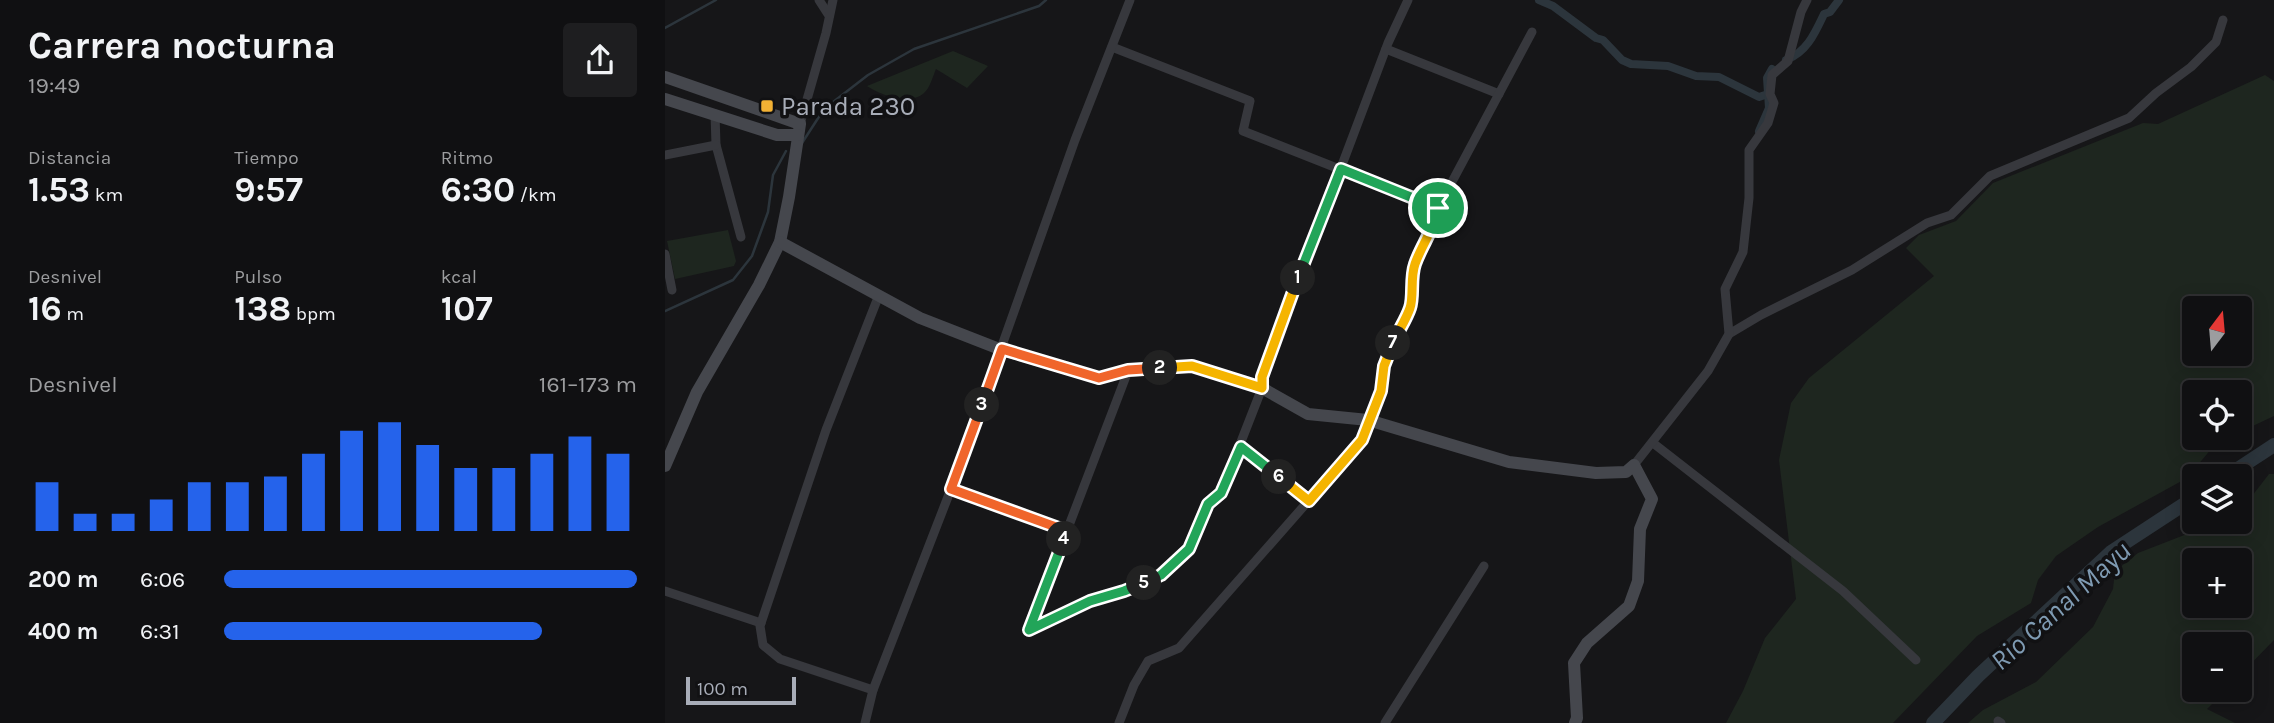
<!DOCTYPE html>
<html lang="es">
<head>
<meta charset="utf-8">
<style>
	:root { --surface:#101012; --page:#1e1e20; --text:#f1f3f6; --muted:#9c9d9f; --line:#303032; --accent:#2563eb }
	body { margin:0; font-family:Karla,sans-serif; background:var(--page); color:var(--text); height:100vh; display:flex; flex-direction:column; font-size:26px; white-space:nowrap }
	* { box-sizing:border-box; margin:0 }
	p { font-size:23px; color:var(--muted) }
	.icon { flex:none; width:38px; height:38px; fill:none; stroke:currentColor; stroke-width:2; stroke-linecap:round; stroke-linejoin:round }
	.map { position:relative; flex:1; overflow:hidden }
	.drawer { display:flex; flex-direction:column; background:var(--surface); width:665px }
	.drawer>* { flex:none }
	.needle { width:46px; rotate:16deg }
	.fabs { position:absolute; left:1517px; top:296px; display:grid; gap:14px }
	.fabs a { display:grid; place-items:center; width:70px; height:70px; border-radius:7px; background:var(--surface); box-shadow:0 4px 18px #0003,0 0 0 2px var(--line); font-size:35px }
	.scale { position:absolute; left:21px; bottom:18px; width:110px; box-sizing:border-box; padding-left:7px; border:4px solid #a8adb8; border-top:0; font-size:19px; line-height:24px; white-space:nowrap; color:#a8adb8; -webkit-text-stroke:5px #111113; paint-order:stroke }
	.pin { position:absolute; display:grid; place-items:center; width:60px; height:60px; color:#fff; margin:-30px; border:4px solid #fff; border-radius:50%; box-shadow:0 2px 7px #0007 }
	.km { position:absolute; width:35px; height:35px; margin:-18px; border-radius:50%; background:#222; color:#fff; font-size:19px; line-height:35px; text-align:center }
	.round { display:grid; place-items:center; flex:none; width:74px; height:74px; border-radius:7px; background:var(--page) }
	.summary { display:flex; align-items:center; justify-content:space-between; height:119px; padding:0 28px }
	h1 { font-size:38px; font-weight:700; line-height:52px }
	.figures { display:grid; grid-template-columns:repeat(3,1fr); gap:10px; height:119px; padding:7px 28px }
	.figures div { display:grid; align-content:center }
	.figures b { font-size:35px; font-weight:700 }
	.figures small { font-size:19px; font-weight:400 }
	.figures p { font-size:19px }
	.chart { height:196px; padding:14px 28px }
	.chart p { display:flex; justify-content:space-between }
	.chart svg { width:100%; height:126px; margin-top:7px; stroke:var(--accent); stroke-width:6 }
	ul { padding:0 28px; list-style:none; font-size:23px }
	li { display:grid; grid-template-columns:112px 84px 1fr; align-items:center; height:52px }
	li i { height:18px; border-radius:9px; background:var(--accent) }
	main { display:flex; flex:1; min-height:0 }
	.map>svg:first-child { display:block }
	.green { fill:#1e261f; fill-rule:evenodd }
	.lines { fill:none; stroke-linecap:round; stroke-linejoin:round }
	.stream { stroke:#2c353c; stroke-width:2.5 }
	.canal { stroke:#2c353c; stroke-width:8 }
	.river { stroke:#2c353c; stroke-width:14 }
	.street { stroke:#37383d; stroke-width:9 }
	.secondary { stroke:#45474d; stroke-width:12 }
	.split-1-casing { stroke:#fff; stroke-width:14 }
	.split-2-casing { stroke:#fff; stroke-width:14 }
	.split-3-casing { stroke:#fff; stroke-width:14 }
	.split-4-casing { stroke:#fff; stroke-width:14 }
	.split-5-casing { stroke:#fff; stroke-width:14 }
	.split-6-casing { stroke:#fff; stroke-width:14 }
	.split-7-casing { stroke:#fff; stroke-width:14 }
	.split-8-casing { stroke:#fff; stroke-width:14 }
	.split-1 { stroke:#22a559; stroke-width:9 }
	.split-2 { stroke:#f5b400; stroke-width:9 }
	.split-3 { stroke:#f0652b; stroke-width:9 }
	.split-4 { stroke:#f0652b; stroke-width:9 }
	.split-5 { stroke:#22a559; stroke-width:9 }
	.split-6 { stroke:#22a559; stroke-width:9 }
	.split-7 { stroke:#f5b400; stroke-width:9 }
	.split-8 { stroke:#f5b400; stroke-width:9 }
	.poi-dot { fill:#f2b134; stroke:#111113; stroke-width:2.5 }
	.labels { text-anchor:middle; stroke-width:7; stroke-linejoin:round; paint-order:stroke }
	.poi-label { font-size:26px; fill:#a8adb8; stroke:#111113; text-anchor:start }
	.water-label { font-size:28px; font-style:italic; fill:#7f9bb3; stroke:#111113 }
</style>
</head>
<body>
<main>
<section class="drawer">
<div class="summary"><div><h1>Carrera nocturna</h1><p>19:49</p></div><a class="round"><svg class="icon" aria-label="share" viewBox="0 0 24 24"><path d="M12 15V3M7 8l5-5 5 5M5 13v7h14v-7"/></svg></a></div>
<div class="figures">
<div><p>Distancia</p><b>1.53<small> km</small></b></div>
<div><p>Tiempo</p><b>9:57</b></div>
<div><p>Ritmo</p><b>6:30<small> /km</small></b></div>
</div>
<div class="figures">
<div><p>Desnivel</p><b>16<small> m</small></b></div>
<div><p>Pulso</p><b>138<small> bpm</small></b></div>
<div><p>kcal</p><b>107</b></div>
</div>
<div class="chart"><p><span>Desnivel</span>161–173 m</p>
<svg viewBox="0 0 160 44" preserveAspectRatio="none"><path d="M5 44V27M15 44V38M25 44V38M35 44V33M45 44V27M55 44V27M65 44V25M75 44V17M85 44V9M95 44V6M105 44V14M115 44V22M125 44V22M135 44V17M145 44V11M155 44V17"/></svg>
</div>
<ul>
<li><b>200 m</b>6:06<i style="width:100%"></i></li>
<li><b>400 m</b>6:31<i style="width:77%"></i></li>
</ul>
</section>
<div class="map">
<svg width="1609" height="723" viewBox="0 0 1609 723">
	<rect width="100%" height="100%" fill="#161618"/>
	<g class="green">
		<path d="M 288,51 L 323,66 L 302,88 L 271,69 C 268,76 265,88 259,93 C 245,106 215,95 202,86 Z"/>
		<path d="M 1600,75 L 1609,81 L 1609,416 L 1575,432 L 1575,392 L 1530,392 L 1530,438 L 1562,438 L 1552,442 L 1522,478 L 1433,527 L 1391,556 L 1373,580 L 1366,603 L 1312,636 L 1228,723 L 1061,723 L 1078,691 L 1100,638 L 1131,599 L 1114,460 L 1126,403 L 1144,378 L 1269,276 L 1241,248 L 1254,235 L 1291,221 L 1328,183 L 1478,123 L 1493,124 ZM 1530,308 L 1575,308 L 1575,354 L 1530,354 Z"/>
		<polygon points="63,230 71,261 69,266 10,279 2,241"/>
		<path d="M 1604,474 L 1609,474 L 1609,640 L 1575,675 L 1575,644 L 1530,644 L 1530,690 L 1561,690 L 1542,709 L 1570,723 L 1303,723 L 1318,710 L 1371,682 L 1428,627 L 1448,589 L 1450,571 L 1473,553 L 1522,534 L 1535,522 L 1575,522 L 1575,498 L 1587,496 ZM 1530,560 L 1575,560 L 1575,606 L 1530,606 Z"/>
	</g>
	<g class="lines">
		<g class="stream">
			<polyline points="0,28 51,0"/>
			<polyline points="137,143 159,109 203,75 249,49 374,6 381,0"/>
			<polyline points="0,311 68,280 87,256 103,212 108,175 121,151"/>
		</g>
		<g class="canal">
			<polyline points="874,0 888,6 931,38 938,40 957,60 966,64 1003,66 1031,76 1054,77 1094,97 1103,94"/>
			<path d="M 1121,60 C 1142,52 1150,33 1159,14 L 1165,12 L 1174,0"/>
			<polyline points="1094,131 1104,108 1102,78 1107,69"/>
		</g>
		<g class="river">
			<polyline points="1562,476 1609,445"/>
			<polyline points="1268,723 1313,676 1446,552 1530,497"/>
		</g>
		<g class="street">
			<polyline points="154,0 163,14"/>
			<polyline points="447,47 585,101 578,131 773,208"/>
			<polyline points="721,49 834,94"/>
			<polyline points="50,114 51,145 76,237"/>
			<polyline points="135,124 161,33 168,0"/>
			<polyline points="0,155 51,145"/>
			<polyline points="0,254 7,290"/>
			<polyline points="1064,334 1096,315 1187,270 1262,223 1286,215 1325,176 1464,118 1491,93 1526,67 1551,42 1558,20"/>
			<polyline points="988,443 1178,591 1251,660"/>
			<polyline points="575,447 644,501"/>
			<polyline points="969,465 1043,371 1064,334 1060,289 1078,252 1084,198 1084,150 1103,123 1109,103 1105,94 1107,75 1123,61 1136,12 1142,0"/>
			<polyline points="286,489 402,531"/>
			<polyline points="0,591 96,623"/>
			<polyline points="364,630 425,601 459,591 496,575 524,549 543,504 556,493 597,388 597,377 723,43 743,0"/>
			<polyline points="364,630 463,371"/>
			<polyline points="208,690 115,659 98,645 95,626 161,430 214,295"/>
			<polyline points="1333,721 1336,723"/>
			<polyline points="200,723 208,690 286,489 410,140 465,0"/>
			<polyline points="454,723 469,685 483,661 514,648 697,440 703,420 716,391 719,366 729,340 747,306 745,288 749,268 758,244 768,230 773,208 867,32"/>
			<polyline points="720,723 819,566"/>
		</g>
		<g class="secondary">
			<polyline points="0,77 135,124 124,197 115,242 94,285 32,392 0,466"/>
			<polyline points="0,99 112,135 133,135"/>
			<polyline points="115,242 255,318 337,350 434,378 463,371 527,366 597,388 643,414 703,420 844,462 931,473 961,472 969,465 987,499 975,529 973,581 964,606 922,643 909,663 912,718 910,723"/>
		</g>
	</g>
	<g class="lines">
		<defs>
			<polyline id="split-1" points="633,278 676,169 773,208"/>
			<polyline id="split-2" points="495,368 527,366 597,388 597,377 633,278"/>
			<polyline id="split-3" points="317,405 337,349 434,378 463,370 495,368"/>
			<polyline id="split-4" points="317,405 286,489 402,531 399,539"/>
			<polyline id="split-5" points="399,539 364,630 425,601 459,591 479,583"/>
			<polyline id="split-6" points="479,583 496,575 524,549 543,504 556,493 576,447 614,477"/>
			<polyline id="split-7" points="614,477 644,501 697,440 716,391 719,366 728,343"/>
			<path id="split-8" d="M 728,343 C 733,331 741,320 745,308 C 749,297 745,278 750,264 C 757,244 769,230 773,208"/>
		</defs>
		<use href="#split-1" class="split-1-casing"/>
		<use href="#split-2" class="split-2-casing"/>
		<use href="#split-3" class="split-3-casing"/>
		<use href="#split-4" class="split-4-casing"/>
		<use href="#split-5" class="split-5-casing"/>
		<use href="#split-6" class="split-6-casing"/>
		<use href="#split-7" class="split-7-casing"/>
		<use href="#split-8" class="split-8-casing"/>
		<use href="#split-1" class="split-1"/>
		<use href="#split-2" class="split-2"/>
		<use href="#split-3" class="split-3"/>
		<use href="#split-4" class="split-4"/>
		<use href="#split-5" class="split-5"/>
		<use href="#split-6" class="split-6"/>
		<use href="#split-7" class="split-7"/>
		<use href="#split-8" class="split-8"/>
	</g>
	<rect class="poi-dot" x="95" y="99" width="14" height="14" rx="3.5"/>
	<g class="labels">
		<g class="poi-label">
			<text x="116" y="115">Parada 230</text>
		</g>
		<g class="water-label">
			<text transform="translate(1395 605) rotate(-42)" y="10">Rio Canal Mayu</text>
		</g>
	</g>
</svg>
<div class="fabs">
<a><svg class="needle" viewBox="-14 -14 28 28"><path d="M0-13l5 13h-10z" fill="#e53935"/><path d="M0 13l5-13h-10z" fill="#9c9d9f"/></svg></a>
<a><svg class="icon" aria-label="locate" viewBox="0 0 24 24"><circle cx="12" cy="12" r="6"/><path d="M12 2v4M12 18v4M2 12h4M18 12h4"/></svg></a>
<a><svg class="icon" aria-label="layers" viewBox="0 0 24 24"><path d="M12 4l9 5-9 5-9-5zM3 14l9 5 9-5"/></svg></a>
<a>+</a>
<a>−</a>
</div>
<div class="scale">100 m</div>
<div class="pin" style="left:773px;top:208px;background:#1e9e55"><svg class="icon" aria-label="arrive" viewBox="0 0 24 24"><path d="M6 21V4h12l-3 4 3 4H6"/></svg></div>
<b class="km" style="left:633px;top:278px">1</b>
<b class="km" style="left:495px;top:368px">2</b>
<b class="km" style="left:317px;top:405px">3</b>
<b class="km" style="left:399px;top:539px">4</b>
<b class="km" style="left:479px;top:583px">5</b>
<b class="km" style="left:614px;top:477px">6</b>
<b class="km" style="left:728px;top:343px">7</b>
</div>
</main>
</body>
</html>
